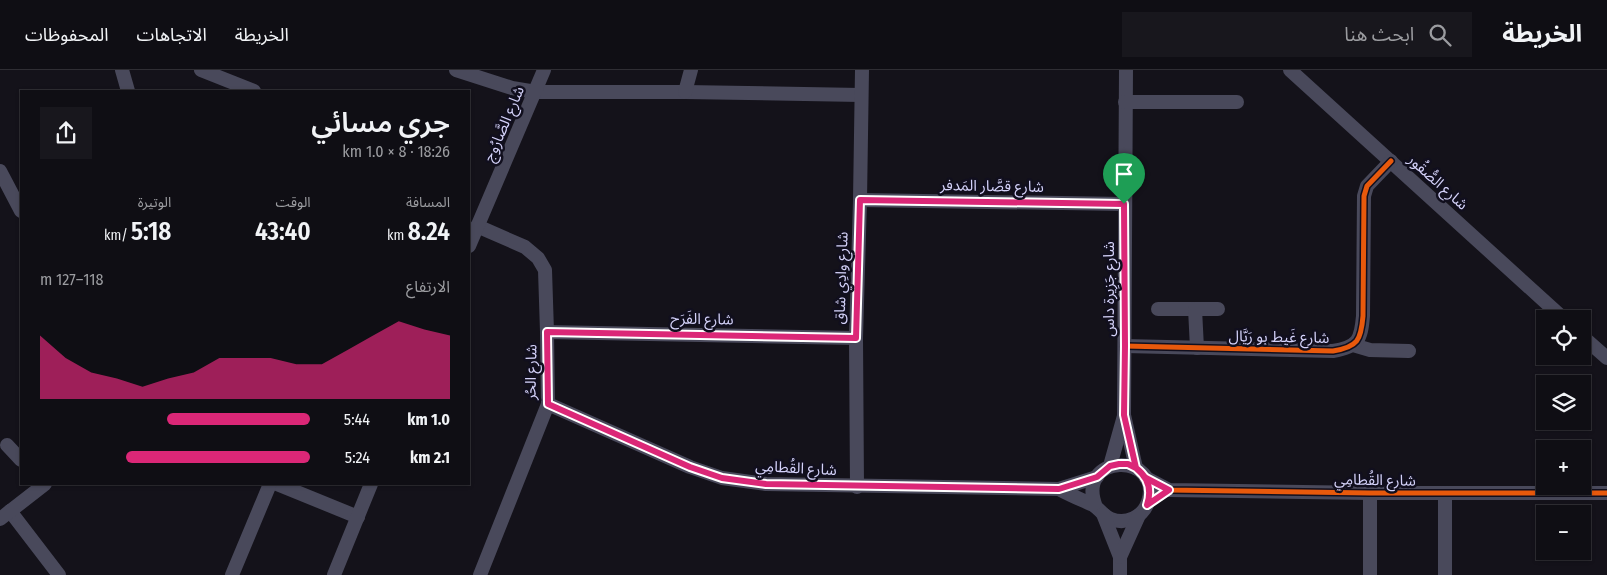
<!DOCTYPE html>
<html lang="ar">
<head>
<meta charset="utf-8">
<style>
	:root { --surface:#0f0e14; --page:#18171d; --text:#f1f3f6; --muted:#9b9ca0; --line:#2f2e34; --accent:#db2777 }
	body { margin:0; font-family:"Fira Sans Condensed","Noto Sans Arabic",sans-serif; background:var(--page); color:var(--text); direction:rtl; height:100vh; display:flex; flex-direction:column; font-size:19px; white-space:nowrap }
	* { box-sizing:border-box; margin:0 }
	p { font-size:16px; color:var(--muted) }
	.icon { flex:none; width:28px; height:28px; fill:none; stroke:currentColor; stroke-width:2; stroke-linecap:round; stroke-linejoin:round }
	.map { position:relative; flex:1; overflow:hidden; direction:ltr }
	.drawer { position:absolute; left:20px; top:20px; width:450px; height:395px; display:flex; flex-direction:column; background:var(--surface); border-radius:0px; box-shadow:0 1px 4px #0004,0 0 0 1px var(--line); direction:rtl }
	.drawer>* { flex:none }
	.controls { position:absolute; left:1536px; top:240px; display:grid; gap:10px }
	.controls a { display:grid; place-items:center; width:55px; height:55px; border-radius:0px; background:var(--surface); box-shadow:0 1px 4px #0004,0 0 0 1px var(--line); font-size:25px }
	.pin { position:absolute; display:grid; place-items:center; width:42px; height:42px; color:#fff; margin:-51px -21px; border-radius:50% 50% 50% 0; rotate:-45deg; box-shadow:0 0 5px #0007 }
	.pin .icon { rotate:45deg }
	.round { display:grid; place-items:center; flex:none; width:52px; height:52px; border-radius:0px; background:var(--page) }
	.overview { display:flex; align-items:center; justify-content:space-between; height:85px; padding:0 20px }
	h1 { font-size:28px; font-weight:600; line-height:38px }
	.stats { display:grid; grid-template-columns:repeat(3,1fr); gap:8px; height:85px; padding:5px 20px }
	.stats div { display:grid; align-content:center }
	.stats b { font-size:25px; font-weight:600 }
	.stats small { font-size:14px; font-weight:400 }
	.stats p { font-size:14px }
	.chart { height:140px; padding:10px 20px }
	.chart p { display:flex; justify-content:space-between }
	.chart svg { width:100%; height:90px; margin-top:5px; fill:var(--accent); opacity:.7 }
	ul { padding:0 20px; list-style:none; font-size:16px }
	li { display:grid; grid-template-columns:80px 60px 1fr; align-items:center; height:38px }
	li i { height:12px; border-radius:6px; background:var(--accent) }
	header { display:flex; align-items:center; gap:30px; box-sizing:border-box; height:70px; padding:0 25px; background:var(--surface); border-bottom:1px solid var(--line) }
	header strong { font-size:24px }
	nav { display:flex; gap:28px; margin-inline-start:auto; font-size:18px }
	.search { width:350px; height:45px; background:var(--page); display:flex; align-items:center; gap:12px; box-sizing:border-box; padding:0 18px; border-radius:0px; color:var(--muted); font-size:19px }
	.map>svg:first-child { display:block }
	.lines { fill:none; stroke-linecap:round; stroke-linejoin:round }
	.minor { stroke:#49495b; stroke-width:14 }
	.cycleway-casing { stroke:#110f1e; stroke-width:8 }
	.cycleway { stroke:#e8590c; stroke-width:5 }
	.route-casing { stroke:#fff; stroke-width:10 }
	.route { stroke:#db2777; stroke-width:6 }
	.labels { text-anchor:middle; stroke-width:5; stroke-linejoin:round; paint-order:stroke }
	.street-label { font-size:15px; fill:#d4d2f9; stroke:#110f1e }
</style>
</head>
<body>
<header>
<strong>الخريطة</strong>
<div class="search"><svg class="icon" aria-label="search" viewBox="0 0 24 24"><circle cx="10" cy="10" r="6"/><path d="M15 15l6 6"/></svg>ابحث هنا</div>
<nav><a>الخريطة</a><a>الاتجاهات</a><a>المحفوظات</a></nav>
</header>
<div class="map">
<svg width="1607" height="505" viewBox="0 0 1607 505">
	<rect width="100%" height="100%" fill="#14121a"/>
	<g class="lines">
		<g class="minor">
			<polyline points="122,0 128,21"/>
			<polyline points="201,0 254,21"/>
			<polyline points="456,0 512,18 536,22 685,22 861,25"/>
			<polyline points="1126,0 1124,345 1136,398"/>
			<polyline points="1290,0 1564,249"/>
			<polyline points="685,22 691,0"/>
			<polyline points="1125,32 1237,32"/>
			<polyline points="0,101 21,141"/>
			<polyline points="860,130 1124,134"/>
			<polyline points="477,156 525,177 538,188 545,200 547,262 548,334 480,505"/>
			<polyline points="469,176 544,0"/>
			<polyline points="1158,239 1195,239"/>
			<polyline points="547,262 856,268"/>
			<polyline points="1582,266 1607,288"/>
			<polyline points="1353,275 1370,280 1409,281"/>
			<path d="M 1125,276 L 1333,281 C 1358,277 1361,270 1363,246 L 1364,126 L 1367,116 L 1391,91"/>
			<polyline points="1197,278 1195,239 1218,239"/>
			<polyline points="548,334 690,397 722,408 766,414 1059,419 1097,407"/>
			<polyline points="7,375 21,390"/>
			<polyline points="1110,396 1124,346"/>
			<polyline points="1146,408 1169,420 1370,423 1607,423"/>
			<polyline points="277,414 358,447"/>
			<polyline points="857,417 856,268 860,130 862,0"/>
			<path d="M 1059,419 C 1070,425 1082,430 1093,435 C 1100,439 1103,446 1111,449 C 1126,455 1143,447 1148,432 C 1164,382 1074,382 1096,437"/>
			<polyline points="10,441 59,505"/>
			<polyline points="1103,444 1120,487 1120,505"/>
			<polyline points="0,449 45,414"/>
			<polyline points="1120,487 1139,445"/>
			<polyline points="232,505 270,414"/>
			<polyline points="334,505 371,414"/>
			<polyline points="1370,505 1370,423"/>
			<polyline points="1445,505 1445,423"/>
		</g>
		<defs>
			<g id="cycleway">
				<path d="M 1125,276 L 1333,281 C 1358,277 1361,270 1363,246 L 1364,126 L 1367,116 L 1391,91"/>
				<polyline points="548,334 690,397 722,408 766,414 1059,419 1097,407"/>
				<polyline points="1146,408 1169,420 1370,423 1607,423"/>
			</g>
		</defs>
		<use href="#cycleway" class="cycleway-casing"/>
		<use href="#cycleway" class="cycleway"/>
	</g>
	<g class="lines">
		<defs>
			<path id="route" d="M 1124,134 L 860,130 L 856,268 L 547,262 L 548,334 L 690,397 L 722,408 L 766,414 L 1059,419 L 1097,407 L 1110,396 L 1119,394 L 1128,394 L 1136,398 L 1146,408 L 1169,420 L 1147,435 C 1152,420 1149,408 1136,398 L 1124,345 L 1125,276 L 1124,134"/>
		</defs>
		<use href="#route" class="route-casing"/>
		<use href="#route" class="route"/>
	</g>
	<g class="labels">
		<g class="street-label">
			<text transform="translate(504 54) rotate(-67)" y="5">شارع الصَّارُوج</text>
			<text transform="translate(1438 112) rotate(42)" y="5">شارع الصُّقُور</text>
			<text transform="translate(992 116) rotate(1)" y="5">شارع قصَّار المَدفر</text>
			<text transform="translate(841 208) rotate(-88)" y="5">شارع وادِي شاق</text>
			<text transform="translate(1109 219) rotate(-90)" y="5">شارع جَزِيرة داس</text>
			<text transform="translate(702 249) rotate(1)" y="5">شارع الفَرَح</text>
			<text transform="translate(1279 267) rotate(1)" y="5">شارع غَيط بو رَيَّال</text>
			<text transform="translate(531 302) rotate(-89)" y="5">شارع الحُر</text>
			<text transform="translate(796 398) rotate(3)" y="5">شارع القُطامِي</text>
			<text transform="translate(1375 410) rotate(1)" y="5">شارع القُطامِي</text>
		</g>
	</g>
</svg>
<div class="controls">
<a><svg class="icon" aria-label="locate" viewBox="0 0 24 24"><circle cx="12" cy="12" r="6"/><path d="M12 2v4M12 18v4M2 12h4M18 12h4"/></svg></a>
<a><svg class="icon" aria-label="layers" viewBox="0 0 24 24"><path d="M12 4l9 5-9 5-9-5zM3 14l9 5 9-5"/></svg></a>
<a>+</a>
<a>−</a>
</div>
<div class="pin" style="left:1124px;top:134px;background:#1e9e55"><svg class="icon" aria-label="arrive" viewBox="0 0 24 24"><path d="M6 21V4h12l-3 4 3 4H6"/></svg></div>
<section class="drawer">
<div class="overview"><div><h1>جري مسائي</h1><p>18:26 · 8 × 1.0 km</p></div><a class="round"><svg class="icon" aria-label="share" viewBox="0 0 24 24"><path d="M12 15V3M7 8l5-5 5 5M5 13v7h14v-7"/></svg></a></div>
<div class="stats">
<div><p>المسافة</p><b>8.24<small> km</small></b></div>
<div><p>الوقت</p><b>43:40</b></div>
<div><p>الوتيرة</p><b>5:18<small> /km</small></b></div>
</div>
<div class="chart"><p><span>الارتفاع</span>118–127 m</p>
<svg viewBox="0 0 160 44" preserveAspectRatio="none"><path d="M0 44V13L10 24L20 31L30 34L40 38L50 34L60 31L70 24L80 24L90 24L100 27L110 27L120 20L130 13L140 6L150 10L160 13V44z"/></svg>
</div>
<ul>
<li><b>1.0 km</b>5:44<i style="width:53%"></i></li>
<li><b>2.1 km</b>5:24<i style="width:68%"></i></li>
</ul>
</section>
</div>
</body>
</html>
